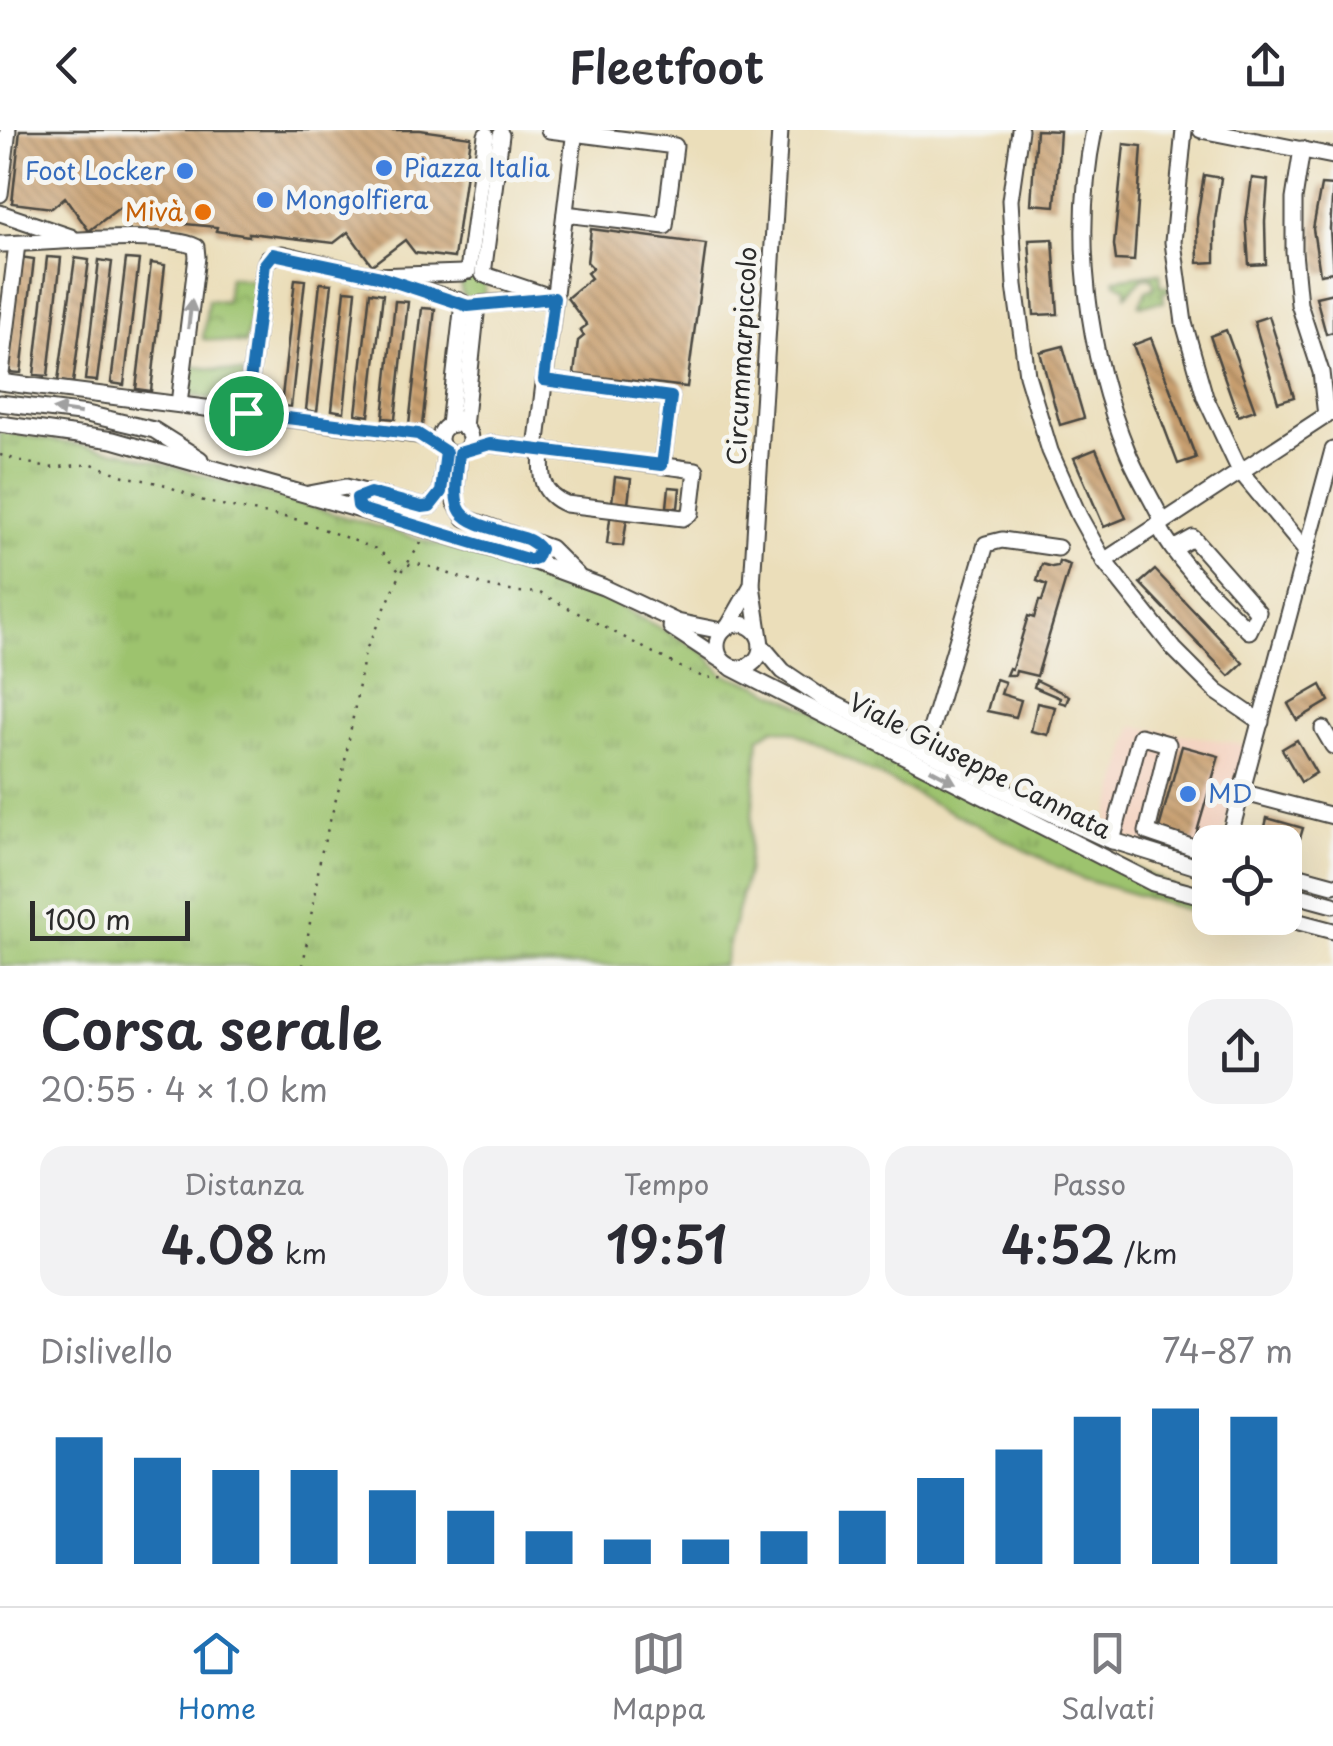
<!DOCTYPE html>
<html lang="it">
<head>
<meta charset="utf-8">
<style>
	:root { --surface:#fff; --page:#f2f2f3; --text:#2b2b33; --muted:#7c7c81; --line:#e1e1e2; --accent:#1f6fb2 }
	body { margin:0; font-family:"Playpen Sans",sans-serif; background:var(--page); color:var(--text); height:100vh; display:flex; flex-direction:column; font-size:38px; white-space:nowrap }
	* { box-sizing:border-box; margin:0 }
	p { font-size:32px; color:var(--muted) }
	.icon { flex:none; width:55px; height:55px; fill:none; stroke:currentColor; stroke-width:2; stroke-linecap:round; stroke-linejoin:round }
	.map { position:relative; height:836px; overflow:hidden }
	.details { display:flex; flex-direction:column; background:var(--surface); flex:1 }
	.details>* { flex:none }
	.controls { position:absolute; left:1192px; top:695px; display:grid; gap:20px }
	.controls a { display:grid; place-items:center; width:110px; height:110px; border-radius:20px; background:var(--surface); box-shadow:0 10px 40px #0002; font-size:50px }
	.scale { position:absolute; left:30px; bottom:25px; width:160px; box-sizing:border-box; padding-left:10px; border:5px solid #2b2b2b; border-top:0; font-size:28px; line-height:35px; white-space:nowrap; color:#2b2b2b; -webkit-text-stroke:8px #f6f6f2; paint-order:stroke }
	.pin { position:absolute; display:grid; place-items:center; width:85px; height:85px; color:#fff; margin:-42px; border:5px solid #fff; border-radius:50%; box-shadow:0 2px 10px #0007 }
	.round { display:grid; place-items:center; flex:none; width:105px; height:105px; border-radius:30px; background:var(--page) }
	.head { display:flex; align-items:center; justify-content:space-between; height:170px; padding:0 40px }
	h1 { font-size:55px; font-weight:600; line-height:75px }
	.figures { display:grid; grid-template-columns:repeat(3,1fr); gap:15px; height:170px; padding:10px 40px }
	.figures div { display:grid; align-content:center; border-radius:25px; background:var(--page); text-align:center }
	.figures b { font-size:50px; font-weight:600 }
	.figures small { font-size:28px; font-weight:400 }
	.figures p { font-size:28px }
	.chart { height:280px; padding:20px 40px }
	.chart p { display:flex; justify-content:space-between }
	.chart svg { width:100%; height:180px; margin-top:10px; stroke:var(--accent); stroke-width:6 }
	header { display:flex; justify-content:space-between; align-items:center; height:130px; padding:0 40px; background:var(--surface); font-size:45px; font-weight:600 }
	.dock { display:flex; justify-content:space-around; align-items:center; height:140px; border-top:2px solid var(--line); background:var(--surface); font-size:28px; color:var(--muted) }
	.dock a { display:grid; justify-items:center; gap:5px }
	.dock .selected { color:var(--accent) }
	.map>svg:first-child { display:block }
	.built { fill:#f4d3c1 }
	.grass { fill:url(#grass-tufts); stroke:#64774c; stroke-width:2.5 }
	.park { fill:url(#park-crowns); stroke:#64774c; stroke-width:2.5 }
	.building { fill:url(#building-back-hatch) }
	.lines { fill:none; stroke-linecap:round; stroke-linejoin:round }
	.minor-casing { stroke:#484640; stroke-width:19 }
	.path { stroke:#484640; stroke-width:2.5; stroke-dasharray:2.5 8; stroke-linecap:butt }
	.minor { stroke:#fff; stroke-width:15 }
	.oneway { fill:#a0a0a0 }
	.route-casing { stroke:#fff; stroke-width:20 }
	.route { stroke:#1f6fb2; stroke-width:12 }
	.shop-dot { fill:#3f7fe0; stroke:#f6f6f2; stroke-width:4 }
	.food-dot { fill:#e8710a; stroke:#f6f6f2; stroke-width:4 }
	.labels { text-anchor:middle; stroke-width:10; stroke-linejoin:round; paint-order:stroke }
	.shop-label { font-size:25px; fill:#366cbe; stroke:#f6f6f2; text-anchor:start }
	.food-label { font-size:25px; fill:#c56008; stroke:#f6f6f2; text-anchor:end }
	.street-label { font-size:25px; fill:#2b2b2b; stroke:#f6f6f2 }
</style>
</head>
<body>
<header><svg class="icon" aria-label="back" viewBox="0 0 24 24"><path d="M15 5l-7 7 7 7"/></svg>Fleetfoot<svg class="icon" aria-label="share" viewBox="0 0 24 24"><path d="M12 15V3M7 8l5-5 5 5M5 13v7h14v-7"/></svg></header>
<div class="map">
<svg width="1333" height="836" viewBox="0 0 1333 836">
	<defs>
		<pattern id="grass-tufts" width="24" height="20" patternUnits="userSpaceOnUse" patternTransform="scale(2.5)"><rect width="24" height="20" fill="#9dc36e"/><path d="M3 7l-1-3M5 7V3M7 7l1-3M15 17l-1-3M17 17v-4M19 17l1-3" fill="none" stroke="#809f5b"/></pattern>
		<pattern id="park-crowns" width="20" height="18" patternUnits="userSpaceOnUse" patternTransform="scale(2.5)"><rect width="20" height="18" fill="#9dc36e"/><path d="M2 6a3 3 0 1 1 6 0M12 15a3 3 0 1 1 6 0" fill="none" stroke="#809f5b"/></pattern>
		<pattern id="building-back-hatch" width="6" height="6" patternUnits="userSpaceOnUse" patternTransform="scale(2.5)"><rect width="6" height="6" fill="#c89f6f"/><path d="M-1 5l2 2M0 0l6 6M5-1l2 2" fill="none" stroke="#a3825b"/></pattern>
	</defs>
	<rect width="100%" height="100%" fill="#f6f6f2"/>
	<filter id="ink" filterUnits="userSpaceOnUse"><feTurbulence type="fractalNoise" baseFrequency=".01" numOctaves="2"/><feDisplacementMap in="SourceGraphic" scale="20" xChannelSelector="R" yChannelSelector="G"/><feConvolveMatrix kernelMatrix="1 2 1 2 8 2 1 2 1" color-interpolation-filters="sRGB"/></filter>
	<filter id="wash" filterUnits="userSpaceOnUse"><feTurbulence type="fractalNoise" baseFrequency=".0048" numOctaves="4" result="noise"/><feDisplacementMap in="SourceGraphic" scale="40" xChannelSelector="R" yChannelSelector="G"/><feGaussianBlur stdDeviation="2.25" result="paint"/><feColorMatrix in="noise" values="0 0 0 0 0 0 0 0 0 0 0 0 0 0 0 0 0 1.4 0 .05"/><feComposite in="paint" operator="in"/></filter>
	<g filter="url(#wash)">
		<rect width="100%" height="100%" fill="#ebdeba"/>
		<polygon class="built" points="1133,596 1247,615 1221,712 1210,712 1210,735 1105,700"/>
		<g class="grass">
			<polygon points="1160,143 1161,156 1169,156 1169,161 1163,162 1164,172 1139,175 1146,161 1155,157 1152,148 1144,147 1126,165 1126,158 1116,153 1115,149"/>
			<circle cx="473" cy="158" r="12"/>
			<polygon points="189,236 244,243 240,272 187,266"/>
			<polygon points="0,302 124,322 586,458 704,522 723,544 758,555 1205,772 1202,784 1082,749 794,602 774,598 759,608 747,743 723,836 0,836"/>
		</g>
		<polygon class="park" points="229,147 257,151 245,214 203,209 208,170 226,172"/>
		<g id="blocks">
			<g class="building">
				<polygon points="20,0 420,0 471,7 454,128 415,123 405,110 372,135 348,102 334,113 249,103 249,106 216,101 217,97 134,89 123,75 89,101 65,67 52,78 12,73"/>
				<polygon points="1036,0 1060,1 1055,76 1031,74"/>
				<polygon points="1124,14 1142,16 1134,131 1116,130 1114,115"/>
				<polygon points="1204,45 1221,48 1215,90 1215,132 1198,133 1197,88"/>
				<polygon points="1252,48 1268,50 1265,92 1266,134 1249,135 1246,92"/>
				<polygon points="1321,55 1333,56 1330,99 1333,142 1320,144 1313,99"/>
				<polygon points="591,99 706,114 687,257 574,244 578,211 584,206 580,200 587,195 567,168 591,148 587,143 593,138 587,132"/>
				<polygon points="1053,109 1058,184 1034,185 1029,110"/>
				<polygon points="20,127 34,129 21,243 7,242"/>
				<polygon points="47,127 61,128 48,246 34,245"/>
				<polygon points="75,128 89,130 73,253 58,251"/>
				<polygon points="126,129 139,130 124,255 111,253"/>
				<polygon points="99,130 112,132 97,251 85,250"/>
				<polygon points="151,133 165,135 151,261 136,259"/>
				<polygon points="295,149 305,150 291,277 281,276"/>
				<polygon points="320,153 332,154 317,282 306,280"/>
				<polygon points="345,160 356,161 344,282 332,280"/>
				<polygon points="370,162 383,164 369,286 356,284"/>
				<polygon points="1333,163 1333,202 1326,204 1316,167"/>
				<polygon points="395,171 408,172 395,289 383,288"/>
				<polygon points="422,178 435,179 422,296 409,295"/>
				<polygon points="1269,186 1294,267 1278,272 1254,191"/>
				<polygon points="1226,200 1255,280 1238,286 1210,206"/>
				<polygon points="1151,208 1196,328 1178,334 1133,215"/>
				<polygon points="1063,216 1084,288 1060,295 1040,222"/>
				<polygon points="1096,319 1126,388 1104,397 1074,328"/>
				<polygon points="615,347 631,349 628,374 646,376 627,388 623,416 607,414"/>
				<polygon points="669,357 680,358 678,378 667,377"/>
				<polygon points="1059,431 1070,435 1037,546 1016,541 1015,545 1006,545 1009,538 1012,539 1028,486 1034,488 1039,471 1042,471 1047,455 1037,451 1042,434 1052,437 1058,436"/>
				<polygon points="1155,440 1243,533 1229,546 1140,453"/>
				<polygon points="996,549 1005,552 1001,564 1021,570 1016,587 987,581"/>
				<polygon points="1036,550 1069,566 1066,574 1059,572 1060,568 1034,557"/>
				<polygon points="1321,555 1329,571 1297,590 1288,574"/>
				<polygon points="1037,573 1055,577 1048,605 1031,601"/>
				<polygon points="1297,610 1316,643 1301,652 1282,619"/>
				<polygon points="1182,616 1219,626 1194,712 1158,702"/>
				<polygon points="1267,688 1303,698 1298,715 1263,706"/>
			</g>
		</g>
	</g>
	<g filter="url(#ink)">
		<use href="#blocks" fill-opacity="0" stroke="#484640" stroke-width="2.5"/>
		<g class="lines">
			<defs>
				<g id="minor">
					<polyline points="549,0 675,16 665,96 565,84"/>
					<polyline points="1020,0 1010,70 1015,155 1027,245 1050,321 1079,386 1104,431 1174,519 1217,562 1261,592"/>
					<path d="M 1094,0 C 1072,106 1087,224 1128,323 C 1138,347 1152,369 1163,392"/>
					<polyline points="1184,0 1173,112 1184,193 1205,267 1240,341 1306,421"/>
					<polyline points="1201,0 1333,26"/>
					<polyline points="1302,19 1294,69 1294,122 1299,174 1321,242 1326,286"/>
					<polyline points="0,64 8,0"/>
					<polyline points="0,83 71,107"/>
					<path d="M 0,114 C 44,114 161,100 196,117 L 197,127 L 179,274"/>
					<polyline points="17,114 0,252 418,305 442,316"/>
					<polyline points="468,141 486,5"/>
					<polyline points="483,144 501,5"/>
					<polyline points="460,171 375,146 463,143"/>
					<polyline points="481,174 554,168 485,145"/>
					<polyline points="544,250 671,267 662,335"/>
					<polyline points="0,273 87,284 154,300 200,329"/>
					<polyline points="246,283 265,134 268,128 282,124 375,146"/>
					<polyline points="0,294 113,310 389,388 538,433 603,457 677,492 722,501"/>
					<circle cx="455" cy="309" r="15"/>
					<polyline points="449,295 463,173"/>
					<polyline points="464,297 477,175"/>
					<path d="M 490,314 C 559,322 627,331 696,340 L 691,383 L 683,388 L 566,374 C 540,363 540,346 542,320"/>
					<polyline points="536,319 575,0"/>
					<polyline points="459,323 455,372 465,388 550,418 577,445"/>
					<polyline points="309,364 346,357 422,377 430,376 441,362 446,321"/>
					<path d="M 1158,395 C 1179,435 1217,469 1249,501 L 1258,482 L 1193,408 L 1173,419"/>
					<polyline points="1104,431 1333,281"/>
					<circle cx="739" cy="516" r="22"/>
					<polyline points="671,497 721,530"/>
					<polyline points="728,497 752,455"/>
					<polyline points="760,508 752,455 780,0"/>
					<polyline points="761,515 783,541 823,568 1027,672 1104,708 1210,741"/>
					<polyline points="732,538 1153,753 1210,768"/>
					<polyline points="1323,599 1333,616"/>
					<polyline points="925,619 986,414 1002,410 1058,418"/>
					<polyline points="1241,662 1333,686"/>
					<polyline points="1112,711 1140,606 1168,614 1147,702 1194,718 1206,711 1213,712"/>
					<polyline points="1228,712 1333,320"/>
					<polyline points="1285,742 1333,755"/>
					<polyline points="1285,762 1333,775"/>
					<polyline points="1284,788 1333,801"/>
				</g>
			</defs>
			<use href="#minor" class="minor-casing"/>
			<g class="path">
				<polyline points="0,325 47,338 92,334 124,346 163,354 206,372 299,390 379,420 400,442"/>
				<path d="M 408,435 C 425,432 437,440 453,445 C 478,454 512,465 538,462 L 686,540 L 706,548 L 723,547"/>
				<polyline points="303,836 321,724 342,647 365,522 401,443 423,410"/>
			</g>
			<use href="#minor" class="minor"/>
		</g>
		<defs><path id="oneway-solid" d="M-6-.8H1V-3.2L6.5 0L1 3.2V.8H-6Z" transform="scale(2.5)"/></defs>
		<g class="oneway">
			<use href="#oneway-solid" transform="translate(190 184) rotate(-83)"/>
			<use href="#oneway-solid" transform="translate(67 281) rotate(-171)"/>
			<use href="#oneway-solid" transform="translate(943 646) rotate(28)"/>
		</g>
	</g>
	<g class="lines" filter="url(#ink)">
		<defs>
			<path id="route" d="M 273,124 L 377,146 L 468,176 L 554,168 L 544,250 L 671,267 L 662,335 L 490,314 L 459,323 C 453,386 451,387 513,405 C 524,408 532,409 540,419 L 536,428 L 530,430 L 364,380 L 358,376 L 357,368 L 370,363 L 422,377 L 430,376 L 441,362 L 446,322 L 418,304 L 246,283 L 265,134 Z"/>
		</defs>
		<use href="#route" class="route-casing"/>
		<use href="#route" class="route"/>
	</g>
	<g class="shop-dot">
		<circle cx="384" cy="38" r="10"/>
		<circle cx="185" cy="41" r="10"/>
		<circle cx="265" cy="70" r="10"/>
		<circle cx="1188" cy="664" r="10"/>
	</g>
	<circle class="food-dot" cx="203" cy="82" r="10"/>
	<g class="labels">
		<g class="shop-label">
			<text x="404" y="47">Piazza Italia</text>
			<text x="165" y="50" text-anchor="end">Foot Locker</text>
			<text x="285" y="79">Mongolfiera</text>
			<text x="1208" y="673">MD</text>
		</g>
		<g class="food-label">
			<text x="183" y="91">Mivà</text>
		</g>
		<g class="street-label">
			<text transform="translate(742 226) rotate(-87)" y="9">Circummarpiccolo</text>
			<text transform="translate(980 636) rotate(27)" y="9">Viale Giuseppe Cannata</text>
		</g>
	</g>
</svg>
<div class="controls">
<a><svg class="icon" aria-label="locate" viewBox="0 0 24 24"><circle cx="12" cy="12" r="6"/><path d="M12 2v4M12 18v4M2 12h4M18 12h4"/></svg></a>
</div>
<div class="scale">100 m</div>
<div class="pin" style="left:246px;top:283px;background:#1e9e55"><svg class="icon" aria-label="arrive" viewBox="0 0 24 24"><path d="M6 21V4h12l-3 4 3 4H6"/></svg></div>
</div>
<section class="details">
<div class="head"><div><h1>Corsa serale</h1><p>20:55 · 4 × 1.0 km</p></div><a class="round"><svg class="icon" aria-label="share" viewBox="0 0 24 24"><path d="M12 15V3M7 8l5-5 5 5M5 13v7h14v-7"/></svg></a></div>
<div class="figures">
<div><p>Distanza</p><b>4.08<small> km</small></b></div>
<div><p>Tempo</p><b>19:51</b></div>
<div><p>Passo</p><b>4:52<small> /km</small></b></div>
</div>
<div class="chart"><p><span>Dislivello</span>74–87 m</p>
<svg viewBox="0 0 160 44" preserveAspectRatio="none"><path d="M5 44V13M15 44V18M25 44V21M35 44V21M45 44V26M55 44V31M65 44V36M75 44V38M85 44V38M95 44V36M105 44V31M115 44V23M125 44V16M135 44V8M145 44V6M155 44V8"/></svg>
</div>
</section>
<nav class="dock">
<a class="selected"><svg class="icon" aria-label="home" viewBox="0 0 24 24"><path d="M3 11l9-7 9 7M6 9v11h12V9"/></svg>Home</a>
<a><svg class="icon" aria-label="map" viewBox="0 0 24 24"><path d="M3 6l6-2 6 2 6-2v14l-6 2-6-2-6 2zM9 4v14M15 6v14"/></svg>Mappa</a>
<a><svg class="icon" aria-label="saved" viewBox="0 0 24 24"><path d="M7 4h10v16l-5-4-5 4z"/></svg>Salvati</a>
</nav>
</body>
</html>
